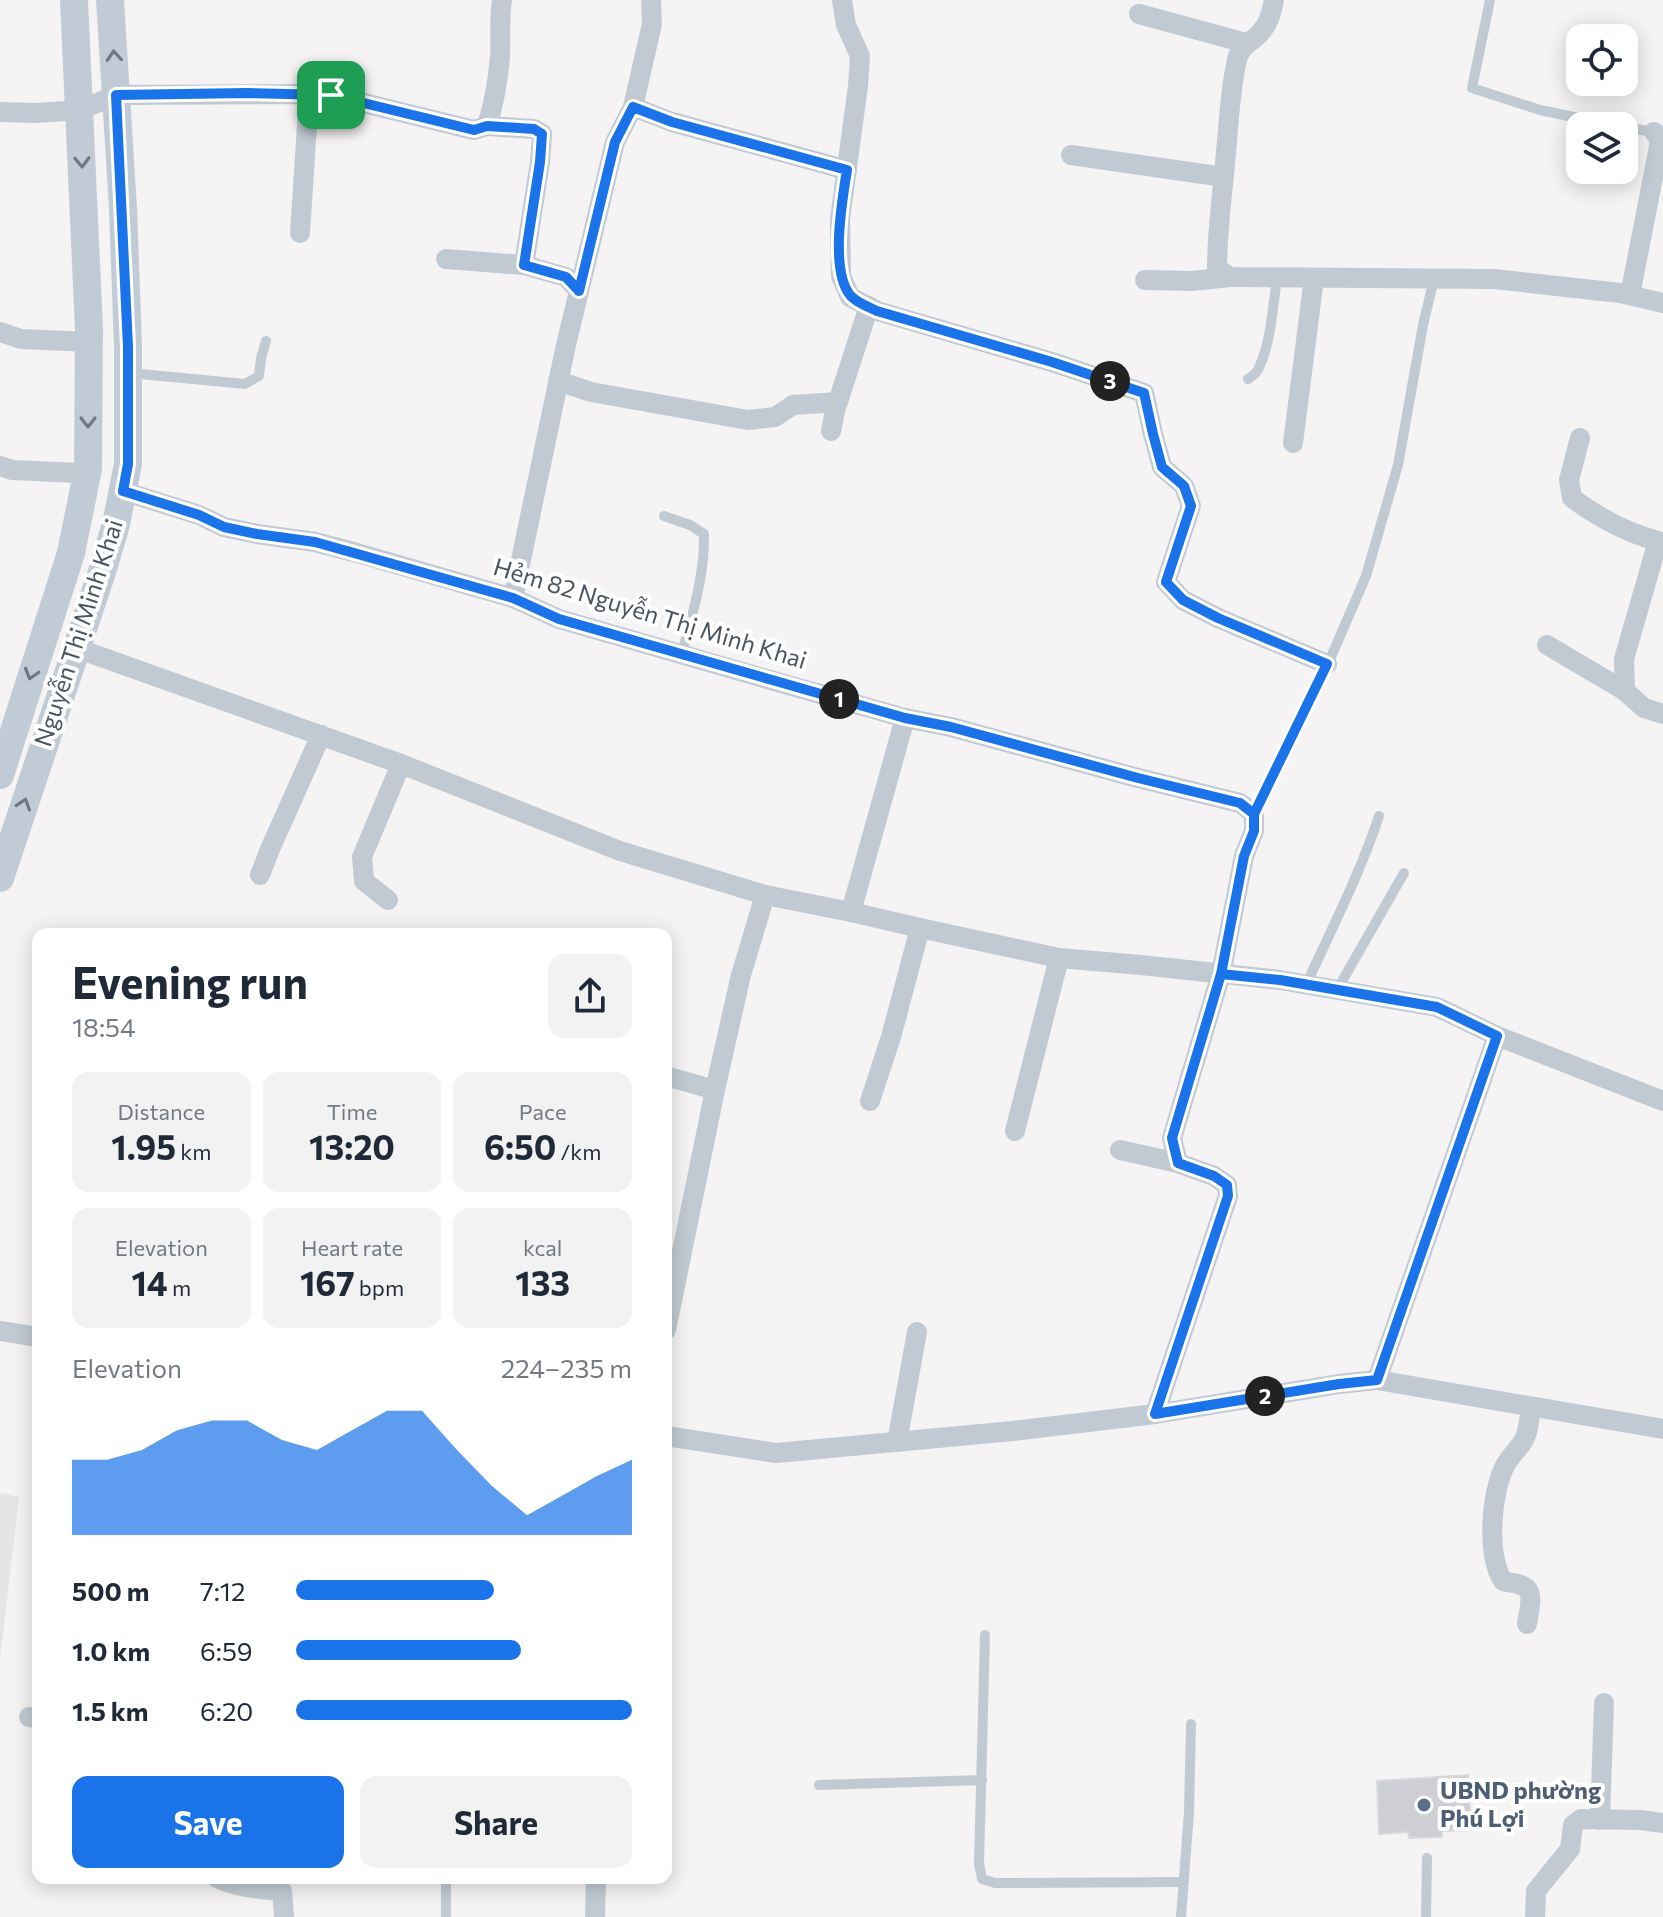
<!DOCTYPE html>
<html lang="en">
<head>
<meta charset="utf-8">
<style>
	:root { --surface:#fff; --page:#f2f2f3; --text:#1f2937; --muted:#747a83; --accent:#1a73e8 }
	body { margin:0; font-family:Commissioner,sans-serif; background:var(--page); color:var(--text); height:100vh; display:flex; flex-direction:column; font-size:30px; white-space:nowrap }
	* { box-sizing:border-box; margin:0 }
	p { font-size:26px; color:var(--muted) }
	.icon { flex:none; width:44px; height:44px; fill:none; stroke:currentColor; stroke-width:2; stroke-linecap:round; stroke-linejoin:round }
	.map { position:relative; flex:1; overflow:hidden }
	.drawer { position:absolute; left:32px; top:928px; width:640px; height:956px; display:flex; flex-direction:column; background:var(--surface); border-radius:16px; box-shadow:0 4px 20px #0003 }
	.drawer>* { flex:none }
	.buttons { position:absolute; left:1566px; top:24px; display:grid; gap:16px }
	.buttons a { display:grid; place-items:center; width:72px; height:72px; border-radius:16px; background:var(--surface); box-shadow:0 4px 20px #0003; font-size:40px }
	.pin { position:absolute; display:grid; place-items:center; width:68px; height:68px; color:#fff; margin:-34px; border-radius:16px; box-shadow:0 4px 12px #0006 }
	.km { position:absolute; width:40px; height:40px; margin:-20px; border-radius:50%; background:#222; color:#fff; font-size:22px; line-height:40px; text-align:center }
	.round { display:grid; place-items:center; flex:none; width:84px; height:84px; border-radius:16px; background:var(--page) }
	.head { display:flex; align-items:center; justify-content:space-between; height:136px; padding:0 40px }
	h1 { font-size:44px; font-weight:700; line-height:60px }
	.stats { display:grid; grid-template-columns:repeat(3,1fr); gap:12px; height:136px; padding:8px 40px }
	.stats div { display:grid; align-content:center; border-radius:16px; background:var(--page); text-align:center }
	.stats b { font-size:34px; font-weight:700 }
	.stats small { font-size:22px; font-weight:400 }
	.stats p { font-size:22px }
	.chart { height:224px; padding:16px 40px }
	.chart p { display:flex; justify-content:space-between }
	.chart svg { width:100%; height:144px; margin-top:8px; fill:var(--accent); opacity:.7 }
	.button { display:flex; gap:16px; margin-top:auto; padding:16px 40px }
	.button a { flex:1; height:92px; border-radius:16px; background:var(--accent); color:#fff; font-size:32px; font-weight:700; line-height:92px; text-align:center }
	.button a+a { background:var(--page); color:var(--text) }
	ul { padding:0 40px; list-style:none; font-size:26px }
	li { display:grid; grid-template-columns:128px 96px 1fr; align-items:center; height:60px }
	li i { height:20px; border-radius:10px; background:var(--accent) }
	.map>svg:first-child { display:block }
	.education { fill:#e6e4e5 }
	.building { fill:#cdcfd5; stroke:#d7d9de; stroke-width:2 }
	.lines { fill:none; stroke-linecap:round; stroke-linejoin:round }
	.service { stroke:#c1cad2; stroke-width:10 }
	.minor { stroke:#c1cad2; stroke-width:20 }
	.secondary { stroke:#c1cbd6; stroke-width:28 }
	.oneway { stroke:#6e7984 }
	.route-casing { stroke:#fff; stroke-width:16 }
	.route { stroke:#1a73e8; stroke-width:10 }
	.service-dot { fill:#5c6f8a; stroke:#fff; stroke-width:3 }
	.labels { text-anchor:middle; stroke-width:8; stroke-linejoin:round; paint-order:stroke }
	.street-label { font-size:24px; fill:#4a5661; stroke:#fff }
	.service-label { font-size:24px; font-weight:bold; fill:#4e5e75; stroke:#fff; text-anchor:start }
</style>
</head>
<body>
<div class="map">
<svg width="1663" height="1917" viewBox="0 0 1663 1917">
	<rect width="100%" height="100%" fill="#f5f3f3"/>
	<polygon class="education" points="0,1493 19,1497 0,1660"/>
	<polygon class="building" points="1468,1775 1471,1830 1442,1831 1442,1837 1409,1838 1408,1832 1379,1834 1377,1781"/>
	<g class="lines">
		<g class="service">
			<polyline points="1490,0 1472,88 1540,110 1617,126"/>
			<polyline points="1624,127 1654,132"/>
			<polyline points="130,373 245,384 259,376 261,358 266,341"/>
			<path d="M 1248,379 C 1254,375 1258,372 1260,365 C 1271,341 1273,305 1277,278"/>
			<path d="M 664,516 L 690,525 L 704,534 C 705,575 692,615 682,654"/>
			<polyline points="1254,814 1331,657 1366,576 1398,465 1423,325 1434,279"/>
			<path d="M 1306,985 C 1331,930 1360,874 1379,816"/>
			<polyline points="1337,990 1404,873"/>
			<polyline points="985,1635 979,1864 982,1879 995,1883 1183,1882"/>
			<polyline points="819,1785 982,1780"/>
			<polyline points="446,1878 446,1917"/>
			<polyline points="1181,1917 1189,1812 1191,1724"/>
			<polyline points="1426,1917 1427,1858"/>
		</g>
		<g class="minor">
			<polyline points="651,0 652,24 633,107 672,122 847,170"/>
			<polyline points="842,0 846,25 860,56 858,86 840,219 841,276 850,297 877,311 1052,362 1144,393 1153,434 1162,467 1184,486 1191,506 1166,582 1183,600 1218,618 1327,664"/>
			<path d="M 1274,0 C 1272,12 1269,24 1260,33 C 1251,43 1240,46 1237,60 C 1230,90 1229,122 1226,152 C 1223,190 1217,230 1217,268 L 1230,277 L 1494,279 L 1620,293 L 1663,303"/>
			<polyline points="1139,14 1246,43"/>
			<path d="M 0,112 L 35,113 L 80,110 L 116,95 L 309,94 L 331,95 L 474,130 L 487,126 C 494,104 498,79 500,57 C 501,38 499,19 502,0"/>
			<polyline points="487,126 534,129 542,134 540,162 524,265"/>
			<polyline points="1071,155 1224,177"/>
			<polyline points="300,233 309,94"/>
			<polyline points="446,259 524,265 566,277 579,291"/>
			<polyline points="1145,280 1192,281 1230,277"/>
			<polyline points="1630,295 1659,147 1659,138 1654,132"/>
			<polyline points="0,332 21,339 89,342"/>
			<polyline points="558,381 591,392 748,420 775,417 793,405 838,402"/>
			<polyline points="831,431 835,411 869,306"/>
			<path d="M 1580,438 L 1569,480 L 1572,498 C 1598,517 1626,533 1658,541 L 1624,659 L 1625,691 L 1644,708 L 1663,714"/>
			<polyline points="1293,443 1314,278"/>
			<polyline points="0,466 12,470 78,473 88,469"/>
			<polyline points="123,491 199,515 224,527 257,534 315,542 357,553 513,598 559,619 760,677 905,718 951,727 1138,778 1240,803 1254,814 1254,831 1244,856 1221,974 1172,1138 1178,1163 1214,1176 1227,1185 1228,1196 1155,1414"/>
			<polyline points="513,598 566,345 615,142 633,107"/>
			<polyline points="1547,645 1625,691"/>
			<polyline points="76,648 401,764 620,851 765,895 851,912 920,928 1059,958 1141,965 1280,980 1437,1007 1497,1036 1663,1101"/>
			<polyline points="260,875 270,849 321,735"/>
			<polyline points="388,900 364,881 362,857 401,764"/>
			<polyline points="851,912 905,718"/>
			<polyline points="666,1076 715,1090"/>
			<polyline points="870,1101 891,1037 920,928"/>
			<polyline points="1015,1131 1059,958"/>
			<polyline points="1120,1150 1178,1163"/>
			<polyline points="666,1330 715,1090 741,975 765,895"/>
			<polyline points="0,1331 38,1337"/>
			<polyline points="1377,1380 1497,1036"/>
			<polyline points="666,1436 776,1453 1013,1431 1155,1414 1339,1384 1377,1380 1663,1429"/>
			<polyline points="897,1442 917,1332"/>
			<path d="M 1527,1624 C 1528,1614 1536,1591 1523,1586 C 1517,1583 1510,1583 1503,1581 C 1486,1554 1491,1490 1506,1464 C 1511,1456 1517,1450 1522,1443 C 1529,1433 1529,1419 1531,1407"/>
			<polyline points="29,1717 38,1718"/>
			<polyline points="1600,1820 1604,1703"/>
			<path d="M 217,1878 C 238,1888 260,1889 282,1891 L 284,1917"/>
			<polyline points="595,1917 596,1878"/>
			<polyline points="1535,1917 1536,1891 1570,1849 1573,1825 1581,1819 1640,1820 1663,1823"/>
		</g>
		<g class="secondary">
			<polyline points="0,775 71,553 88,469 89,329 74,0"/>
			<polyline points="0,878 102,572 116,524 128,464 128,347 123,208 110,0"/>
		</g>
	</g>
	<defs><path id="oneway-chevron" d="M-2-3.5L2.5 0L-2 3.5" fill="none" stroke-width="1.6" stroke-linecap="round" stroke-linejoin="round" transform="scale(2)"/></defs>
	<g class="oneway">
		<use href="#oneway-chevron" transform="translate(114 56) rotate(-94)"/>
		<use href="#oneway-chevron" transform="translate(82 162) rotate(88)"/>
		<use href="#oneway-chevron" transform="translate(88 422) rotate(90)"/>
		<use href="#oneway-chevron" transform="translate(31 674) rotate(107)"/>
		<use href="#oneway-chevron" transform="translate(24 804) rotate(-72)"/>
	</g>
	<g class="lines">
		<defs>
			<path id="route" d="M 331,95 L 247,93 L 116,95 L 128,347 L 128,464 L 123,491 L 199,515 L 224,527 L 257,534 L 315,542 L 513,598 L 559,619 L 905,718 L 951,727 L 1138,778 L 1240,803 L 1254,814 L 1254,831 L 1244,856 L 1221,974 L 1280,980 L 1437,1007 L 1497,1036 L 1377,1380 L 1339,1384 L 1155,1414 L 1228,1196 L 1227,1185 L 1214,1176 L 1178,1163 L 1172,1138 L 1221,974 L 1244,856 L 1254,831 L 1254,814 L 1327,664 L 1218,618 L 1183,600 L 1166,582 L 1191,506 L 1184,486 L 1162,467 L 1153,434 L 1144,393 L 1052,362 L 877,311 C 869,307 855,302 850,295 C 830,270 842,201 847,170 L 672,122 L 633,107 L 615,142 L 579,291 L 566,277 L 524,265 L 540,162 L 542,134 L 534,129 L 487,126 L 474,130 L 331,95"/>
		</defs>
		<use href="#route" class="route-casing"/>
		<use href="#route" class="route"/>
	</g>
	<circle class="service-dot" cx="1424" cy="1805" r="8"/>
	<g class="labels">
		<g class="street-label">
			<text transform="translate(650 614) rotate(17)" y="8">Hẻm 82 Nguyễn Thị Minh Khai</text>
			<text transform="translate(79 633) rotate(-72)" y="8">Nguyễn Thị Minh Khai</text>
		</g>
		<g class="service-label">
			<text x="1440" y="1799">UBND phường<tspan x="1440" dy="28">Phú Lợi</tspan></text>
		</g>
	</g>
</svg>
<div class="buttons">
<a><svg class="icon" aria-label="locate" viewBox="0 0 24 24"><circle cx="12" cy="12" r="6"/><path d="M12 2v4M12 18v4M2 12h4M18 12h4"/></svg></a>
<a><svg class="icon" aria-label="layers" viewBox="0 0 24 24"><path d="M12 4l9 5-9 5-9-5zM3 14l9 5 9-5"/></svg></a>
</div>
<div class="pin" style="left:331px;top:95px;background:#1e9e55"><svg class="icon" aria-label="arrive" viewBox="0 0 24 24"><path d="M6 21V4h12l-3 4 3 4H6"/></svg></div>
<b class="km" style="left:839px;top:699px">1</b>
<b class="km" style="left:1265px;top:1396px">2</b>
<b class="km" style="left:1110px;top:381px">3</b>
<section class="drawer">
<div class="head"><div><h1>Evening run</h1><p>18:54</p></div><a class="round"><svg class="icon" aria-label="share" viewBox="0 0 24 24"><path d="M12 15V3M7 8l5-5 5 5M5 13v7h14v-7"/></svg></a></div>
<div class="stats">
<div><p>Distance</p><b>1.95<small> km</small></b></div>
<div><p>Time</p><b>13:20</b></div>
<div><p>Pace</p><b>6:50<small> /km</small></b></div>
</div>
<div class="stats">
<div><p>Elevation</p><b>14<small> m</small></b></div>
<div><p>Heart rate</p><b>167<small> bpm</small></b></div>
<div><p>kcal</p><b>133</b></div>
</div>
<div class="chart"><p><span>Elevation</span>224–235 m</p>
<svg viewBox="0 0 160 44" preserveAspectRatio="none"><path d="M0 44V21L10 21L20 18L30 12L40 9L50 9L60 15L70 18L80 12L90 6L100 6L110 18L120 29L130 38L140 32L150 26L160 21V44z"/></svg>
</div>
<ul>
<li><b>500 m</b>7:12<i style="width:59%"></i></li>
<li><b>1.0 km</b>6:59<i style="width:67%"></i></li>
<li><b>1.5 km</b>6:20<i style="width:100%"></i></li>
</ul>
<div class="button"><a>Save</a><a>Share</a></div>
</section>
</div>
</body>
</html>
